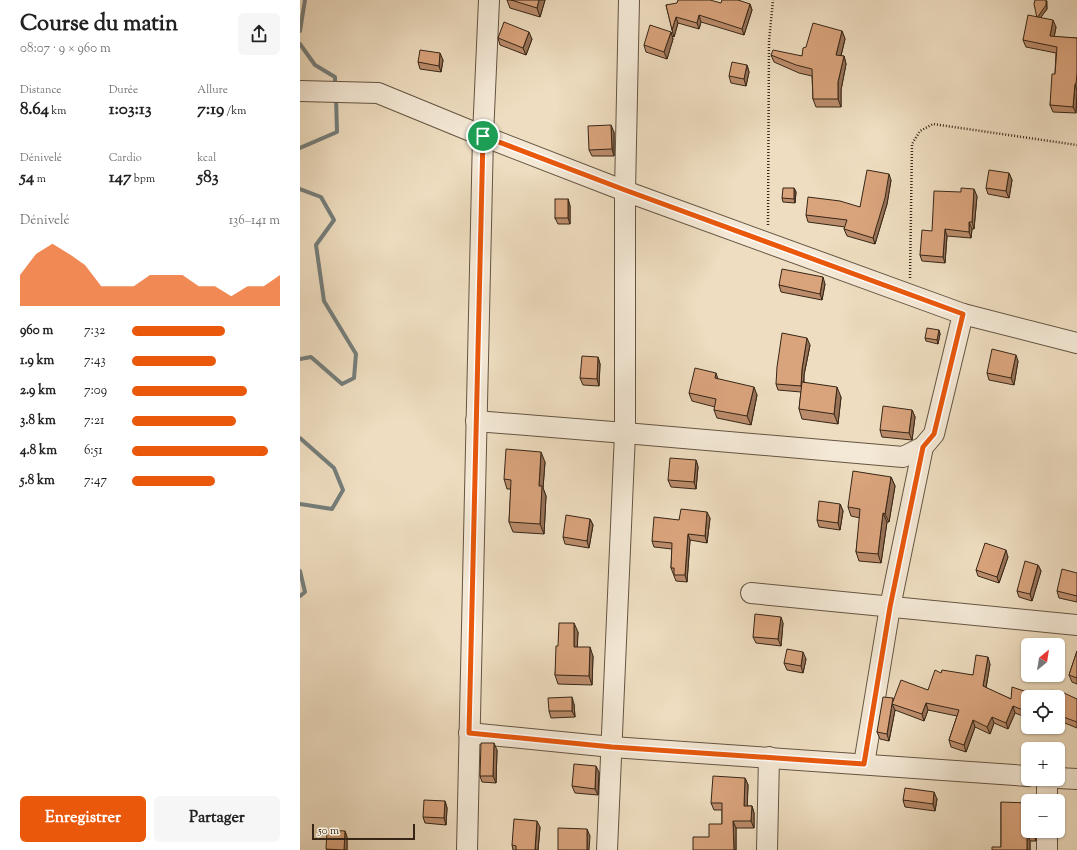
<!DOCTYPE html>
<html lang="fr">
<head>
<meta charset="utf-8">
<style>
	:root { --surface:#fff; --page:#f6f6f6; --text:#222; --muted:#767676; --accent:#ea580c }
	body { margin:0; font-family:"Sorts Mill Goudy",serif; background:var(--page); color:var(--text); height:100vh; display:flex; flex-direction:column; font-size:15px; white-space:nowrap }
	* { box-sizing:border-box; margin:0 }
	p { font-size:13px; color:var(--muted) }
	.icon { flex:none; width:22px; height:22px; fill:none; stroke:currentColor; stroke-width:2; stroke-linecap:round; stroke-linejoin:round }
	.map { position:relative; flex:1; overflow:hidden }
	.side { display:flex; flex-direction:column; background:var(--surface); width:300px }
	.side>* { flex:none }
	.needle { width:26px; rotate:30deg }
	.controls { position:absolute; left:721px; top:638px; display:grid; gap:8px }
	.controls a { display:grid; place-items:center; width:44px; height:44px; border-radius:6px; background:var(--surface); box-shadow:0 1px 3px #0004; font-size:20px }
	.scale { position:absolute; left:12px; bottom:10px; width:103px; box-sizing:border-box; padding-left:4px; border:2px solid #372617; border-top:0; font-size:11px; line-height:14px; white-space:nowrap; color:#372617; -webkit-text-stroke:3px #f4e9d6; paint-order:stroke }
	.pin { position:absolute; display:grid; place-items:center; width:34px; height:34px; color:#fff; margin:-17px; border:2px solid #fff; border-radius:50%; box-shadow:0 1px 4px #0007 }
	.round { display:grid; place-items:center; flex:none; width:42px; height:42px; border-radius:6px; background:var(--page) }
	.summary { display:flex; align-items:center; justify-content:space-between; height:68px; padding:0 20px }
	h1 { font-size:22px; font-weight:800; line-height:30px }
	.metrics { display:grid; grid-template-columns:repeat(3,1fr); gap:6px; height:68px; padding:4px 20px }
	.metrics div { display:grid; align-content:center }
	.metrics b { font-size:17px; font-weight:800 }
	.metrics small { font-size:11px; font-weight:400 }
	.metrics p { font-size:11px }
	.chart { height:112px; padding:8px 20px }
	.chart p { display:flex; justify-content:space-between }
	.chart svg { width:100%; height:72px; margin-top:4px; fill:var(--accent); opacity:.7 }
	.primary-button { display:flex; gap:8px; margin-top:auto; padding:8px 20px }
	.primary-button a { flex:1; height:46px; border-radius:6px; background:var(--accent); color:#fff; font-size:16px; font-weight:800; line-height:46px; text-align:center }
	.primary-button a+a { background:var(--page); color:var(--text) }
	ul { padding:0 20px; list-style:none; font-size:13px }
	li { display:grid; grid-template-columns:64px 48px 1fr; align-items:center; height:30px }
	li i { height:10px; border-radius:5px; background:var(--accent) }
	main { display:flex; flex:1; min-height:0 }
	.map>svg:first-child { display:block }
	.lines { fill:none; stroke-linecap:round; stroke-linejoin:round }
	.stream { stroke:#757e7b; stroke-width:4 }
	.minor-casing { stroke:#655441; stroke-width:22 }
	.path { stroke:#372617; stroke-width:2.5; stroke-dasharray:1 2; stroke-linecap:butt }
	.minor { stroke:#f4e9d6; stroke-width:20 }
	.wall { fill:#bb8c6b; stroke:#372617 }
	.shaded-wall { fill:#987257; stroke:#372617 }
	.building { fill:#d9a37c; stroke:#372617 }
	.route-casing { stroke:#fff; stroke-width:8 }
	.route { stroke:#ea580c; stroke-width:5 }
</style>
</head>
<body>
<main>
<section class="side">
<div class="summary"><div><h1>Course du matin</h1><p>08:07 · 9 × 960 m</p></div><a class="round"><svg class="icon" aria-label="share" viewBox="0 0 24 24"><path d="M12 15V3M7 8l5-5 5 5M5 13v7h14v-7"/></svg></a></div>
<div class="metrics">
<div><p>Distance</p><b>8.64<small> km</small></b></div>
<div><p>Durée</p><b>1:03:13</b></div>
<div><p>Allure</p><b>7:19<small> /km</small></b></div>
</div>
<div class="metrics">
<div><p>Dénivelé</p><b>54<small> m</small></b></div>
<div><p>Cardio</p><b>147<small> bpm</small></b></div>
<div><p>kcal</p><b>583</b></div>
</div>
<div class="chart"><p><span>Dénivelé</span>136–141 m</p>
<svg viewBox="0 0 160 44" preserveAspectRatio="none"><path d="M0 44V25L10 12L20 6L30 12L40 19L50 32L60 32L70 32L80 25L90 25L100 25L110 32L120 32L130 38L140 32L150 32L160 25V44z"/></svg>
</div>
<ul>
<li><b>960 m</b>7:32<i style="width:63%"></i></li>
<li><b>1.9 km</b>7:43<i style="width:57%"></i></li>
<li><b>2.9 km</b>7:09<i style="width:78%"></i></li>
<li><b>3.8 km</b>7:21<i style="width:70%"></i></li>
<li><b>4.8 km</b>6:51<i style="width:92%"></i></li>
<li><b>5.8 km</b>7:47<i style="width:56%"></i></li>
</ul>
<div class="primary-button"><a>Enregistrer</a><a>Partager</a></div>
</section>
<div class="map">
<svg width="777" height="850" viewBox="0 0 777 850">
	<rect width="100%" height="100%" fill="#eeddc0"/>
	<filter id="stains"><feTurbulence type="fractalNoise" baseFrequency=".005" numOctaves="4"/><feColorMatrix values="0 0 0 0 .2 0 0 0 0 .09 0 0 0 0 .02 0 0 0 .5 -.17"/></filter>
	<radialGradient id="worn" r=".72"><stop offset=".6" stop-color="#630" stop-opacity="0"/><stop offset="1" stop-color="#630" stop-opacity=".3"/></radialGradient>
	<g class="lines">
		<g class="stream">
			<polyline points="0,31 5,0"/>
			<polyline points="0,44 15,65 35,77 35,87"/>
			<polyline points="0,148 37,132 36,97"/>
			<polyline points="0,189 21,197 34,220 16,245 24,301 56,354 54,378 42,384 11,357 0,359"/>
			<polyline points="0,438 34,468 43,490 32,509 0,504"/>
			<polyline points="0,571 5,592 0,596"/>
		</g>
		<defs>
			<g id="minor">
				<polyline points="0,91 78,93 183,136 325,191 663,314 777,343"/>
				<polyline points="176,421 325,433 603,457 623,447 634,434 663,314"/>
				<polyline points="451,593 777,625"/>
				<polyline points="169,733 312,747 728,776"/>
				<polyline points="564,764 590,607 623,447"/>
				<polyline points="758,778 777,779"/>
				<polyline points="747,801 747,779"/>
				<polyline points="167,850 183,136 189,0"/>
				<polyline points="307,850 325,433 325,191 329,0"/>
				<polyline points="467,850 469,757"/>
				<polyline points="747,850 747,831"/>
			</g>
		</defs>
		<use href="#minor" class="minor-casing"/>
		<g class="path">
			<polyline points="468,225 469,41 473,0"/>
			<polyline points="610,278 612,144 620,131 633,124 777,145"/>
		</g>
		<use href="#minor" class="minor"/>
	</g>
	<g class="wall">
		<polygon points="207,0 245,0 240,17 210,8"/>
		<polygon points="747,1 747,9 740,18 756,27 754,37 777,38 777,93 776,113 753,112 750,105 755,74 756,53 726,47 723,40 737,17"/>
		<polygon points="450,4 452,10 444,35 401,22 399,29 378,23 374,37 366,5"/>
		<polygon points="542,31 545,39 541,56 544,56 546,64 541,90 541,107 516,107 513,99 512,76 499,73 474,62 471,55 502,56 506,47"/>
		<polygon points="371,32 373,39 367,59 346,52 344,45"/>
		<polygon points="198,38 232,39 226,55 200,45"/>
		<polygon points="143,60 141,72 120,69 118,62"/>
		<polygon points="447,65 449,72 446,86 431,83 429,76"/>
		<polygon points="314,132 314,156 292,156 289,150"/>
		<polygon points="709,173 712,180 709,198 688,194 686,188"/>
		<polygon points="591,180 587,204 575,244 547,236 544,229 545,227 508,222 506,215 560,207"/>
		<polygon points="494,188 496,192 495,203 483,202 482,198"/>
		<polygon points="677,196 674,229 672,229 671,238 647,236 645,263 622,261 620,255 632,231"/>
		<polygon points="268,199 270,206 270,224 258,224 255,218"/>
		<polygon points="525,284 522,300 481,292 479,285"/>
		<polygon points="639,330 640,334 638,344 626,341 625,338"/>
		<polygon points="510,345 504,375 504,382 541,397 538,424 502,419 499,409 501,392 478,390 476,384"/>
		<polygon points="298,357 300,364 299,386 283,385 280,378"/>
		<polygon points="718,361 714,385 689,380 687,373"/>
		<polygon points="418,379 457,395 451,425 417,418 414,410 415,407 392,401 389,393"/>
		<polygon points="612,410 615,417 612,440 582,437 580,430"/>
		<polygon points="396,460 398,467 396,489 371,487 368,480"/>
		<polygon points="245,462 243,488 246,496 244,534 213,532 209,522 211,489 207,489 204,479"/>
		<polygon points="591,477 595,486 589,522 587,522 581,563 559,561 556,552 560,518 551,516 548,507"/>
		<polygon points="540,504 543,511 540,530 519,527 517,520"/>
		<polygon points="410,518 407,543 390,540 387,582 376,581 371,568 372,549 354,547 352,541 379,520"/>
		<polygon points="290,519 293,525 289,548 265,544 263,537"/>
		<polygon points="708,557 699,583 678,576 676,570"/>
		<polygon points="738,565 741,571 732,601 719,597 717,591"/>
		<polygon points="777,573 777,602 759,598 757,591"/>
		<polygon points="483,623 481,646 456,643 453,637"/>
		<polygon points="278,632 277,647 293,656 292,685 258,684 255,675 258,646"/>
		<polygon points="777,651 777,684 772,682 769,675"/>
		<polygon points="506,659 503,673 487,670 484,663"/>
		<polygon points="690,664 686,688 711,699 728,697 728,718 715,713 708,729 694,723 690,734 675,727 666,752 651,747 649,740 657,716 628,710 624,721 595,710 589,741 580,739 577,732 593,698 594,699 628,690 641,673 673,675"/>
		<polygon points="763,695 777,699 777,728 760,721 758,726 758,697"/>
		<polygon points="274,704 275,717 251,718 249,711"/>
		<polygon points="197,750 196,783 182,782 180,776"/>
		<polygon points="299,772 298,795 275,793 272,786"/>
		<polygon points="445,778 448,785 447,806 452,806 454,813 454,828 436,828 436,850 393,850 409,837 422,824 422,810 414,810 411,803"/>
		<polygon points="637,799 635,811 605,807 603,800"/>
		<polygon points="145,801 147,808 146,825 125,823 123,817"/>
		<polygon points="701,802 736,831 736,841 730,841 730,850 692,850 701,847"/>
		<polygon points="240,827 238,850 213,850 212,845"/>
		<polygon points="45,831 47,837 47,850 27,850 26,849"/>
	</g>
	<g class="shaded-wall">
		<polygon points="239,0 245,0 240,17 237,8"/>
		<polygon points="746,0 747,9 738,21 737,18"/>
		<polygon points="450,4 452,10 444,35 442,29"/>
		<polygon points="399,15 401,22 399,29 397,23"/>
		<polygon points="376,17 378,23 374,37 372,30"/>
		<polygon points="753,20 756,27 753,43 750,36"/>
		<polygon points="542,31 545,39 539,63 536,55"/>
		<polygon points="229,32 232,39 226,55 223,48"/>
		<polygon points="371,32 373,39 367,59 364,52"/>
		<polygon points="140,53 143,60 141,72 139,66"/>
		<polygon points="544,56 546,64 541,90 541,107 538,99 538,82"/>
		<polygon points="447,65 449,72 446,86 444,79"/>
		<polygon points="775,84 777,91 776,113 773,107"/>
		<polygon points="311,125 314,132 314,156 312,149"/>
		<polygon points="709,173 712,180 709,198 706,191"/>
		<polygon points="589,174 591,180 587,204 575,244 573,238"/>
		<polygon points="494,188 496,192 495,203 494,199"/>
		<polygon points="674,189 677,196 674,229 672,222"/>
		<polygon points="268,199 270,206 270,224 268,218"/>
		<polygon points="669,222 672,229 671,238 669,232"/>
		<polygon points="645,229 647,236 645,263 643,257"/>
		<polygon points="523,277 525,284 522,300 520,294"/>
		<polygon points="639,330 640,334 638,344 637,340"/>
		<polygon points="507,338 510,345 504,375 503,392 501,386 502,369"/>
		<polygon points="716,355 718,361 714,385 711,378"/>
		<polygon points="298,357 300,364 299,386 297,379"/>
		<polygon points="416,373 419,382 415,378"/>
		<polygon points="454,387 457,395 451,425 447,416"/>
		<polygon points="537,387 541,397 538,424 534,414"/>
		<polygon points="612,410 615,417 612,440 609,433"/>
		<polygon points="241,452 245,462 243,488 246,496 244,534 240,524 239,486"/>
		<polygon points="396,460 398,467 396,489 394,482"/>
		<polygon points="591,477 595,486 589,522 585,514"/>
		<polygon points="540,504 543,511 540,530 538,523"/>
		<polygon points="407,512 410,518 407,543 405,536"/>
		<polygon points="583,513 587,522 581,563 578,554"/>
		<polygon points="290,519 293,525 289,548 287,541"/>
		<polygon points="388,534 390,540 387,582 385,575"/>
		<polygon points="706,550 708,557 699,583 697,577"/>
		<polygon points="738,565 741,571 732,601 730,594"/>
		<polygon points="481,617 483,623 481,646 478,639"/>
		<polygon points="274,623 278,632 277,656 274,647"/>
		<polygon points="290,647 293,656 292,685 289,676"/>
		<polygon points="503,652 506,659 503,673 501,666"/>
		<polygon points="688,657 690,664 685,693 683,686"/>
		<polygon points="272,697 274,704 275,717 272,711"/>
		<polygon points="626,703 628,710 624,721 622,714"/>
		<polygon points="592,704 595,710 589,741 587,734"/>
		<polygon points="713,706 715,713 708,729 706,723"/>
		<polygon points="758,716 760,721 758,726"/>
		<polygon points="692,717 694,723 690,734 687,727"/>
		<polygon points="673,720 675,727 666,752 664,745"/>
		<polygon points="194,743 197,750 196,783 193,776"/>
		<polygon points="296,766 299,772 298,795 295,789"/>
		<polygon points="445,778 448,785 447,813 444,806"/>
		<polygon points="634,792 637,799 635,811 633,804"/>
		<polygon points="145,801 147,808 146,825 144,818"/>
		<polygon points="452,806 454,813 454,828 451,821"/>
		<polygon points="237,821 240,827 238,850 235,850"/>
		<polygon points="433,821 436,828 436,850 434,850"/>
		<polygon points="287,829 290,836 289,850 287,850"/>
		<polygon points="45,831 47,837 47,850 44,850"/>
		<polygon points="733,831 736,831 736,841 733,833"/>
		<polygon points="727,833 730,841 730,850 727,850"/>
	</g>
	<g class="building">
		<polygon points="211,0 239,0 237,8"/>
		<polygon points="378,0 410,0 421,3 422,0 438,0 450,4 442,29 399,15 397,23 376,17 372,30 366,5 377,3"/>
		<polygon points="735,0 746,0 746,5 737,18 734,4"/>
		<polygon points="728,15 753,20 750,36 777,38 777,73 776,84 775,84 773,107 750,105 752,74 755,74 757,47 723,40"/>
		<polygon points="204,22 229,32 223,48 198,38"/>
		<polygon points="513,23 542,31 536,55 544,56 538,82 538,99 513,99 512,69 496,65 471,55 473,50 502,56 503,48 506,47"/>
		<polygon points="350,25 371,32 364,52 344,45"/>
		<polygon points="120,50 140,53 139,66 118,62"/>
		<polygon points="432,62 447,65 444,79 429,76"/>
		<polygon points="311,125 312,149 289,150 288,126"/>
		<polygon points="567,170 589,174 585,198 573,238 544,229 547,220 506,215 508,197 540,201 560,207"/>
		<polygon points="689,170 709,173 706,191 686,188"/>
		<polygon points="483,188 494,188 494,199 482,198"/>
		<polygon points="661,188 674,189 672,222 669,222 669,232 645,229 643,257 620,255 622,230 632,231 634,191 661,192"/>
		<rect x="255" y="199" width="13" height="19"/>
		<polygon points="482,269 523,277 520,294 479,285"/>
		<polygon points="627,328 639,330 637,340 625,338"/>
		<polygon points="482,333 507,338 502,369 501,386 476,384 477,367"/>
		<polygon points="692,349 716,355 711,378 687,373"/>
		<polygon points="282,356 298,357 297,379 280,378"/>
		<polygon points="395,368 416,373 415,378 454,387 447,416 414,410 416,399 389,393"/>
		<polygon points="502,382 537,387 534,414 499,409"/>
		<polygon points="583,406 612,410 609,433 580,430"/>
		<polygon points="206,449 241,452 239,486 242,486 240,524 209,522 211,480 204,479"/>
		<polygon points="370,458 396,460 394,482 368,480"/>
		<polygon points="553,471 591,477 585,514 583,513 578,554 556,552 560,509 548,507"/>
		<polygon points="519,501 540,504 538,523 517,520"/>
		<polygon points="381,509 407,512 405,536 388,534 385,575 374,575 374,568 371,568 372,543 352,541 354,517 379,520"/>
		<polygon points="266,515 290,519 287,541 263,537"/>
		<polygon points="685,543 706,550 697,577 676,570"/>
		<polygon points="725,561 738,565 730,594 717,591"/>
		<polygon points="762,569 777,573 777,596 757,591"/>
		<polygon points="455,614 481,617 478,639 453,637"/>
		<polygon points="259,623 274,623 274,647 290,647 289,676 255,675 256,646 258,646"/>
		<polygon points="487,649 503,652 501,666 484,663"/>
		<polygon points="777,651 777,678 769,675"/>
		<polygon points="676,655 688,657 683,686 711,699 712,687 742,697 728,697 728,712 713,706 706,723 692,717 687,727 673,720 664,745 649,740 659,710 626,703 622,714 592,704 601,680 628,690 635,670 641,673 642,670 673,675"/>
		<polygon points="751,690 763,695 764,693 777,699 777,722 758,715 758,697 748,697"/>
		<polygon points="272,697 272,711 249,711 248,698"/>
		<polygon points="583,697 593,698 587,734 577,732"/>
		<polygon points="181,743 194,743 193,776 180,776"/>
		<polygon points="274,764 296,766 295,789 272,786"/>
		<polygon points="413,776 445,778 444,806 452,806 451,821 433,821 434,850 393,850 393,837 409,837 409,824 422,824 422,803 411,803"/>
		<polygon points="605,788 634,792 633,804 603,800"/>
		<polygon points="124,800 145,801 144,818 123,817"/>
		<polygon points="701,802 728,803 728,831 733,831 733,833 727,833 727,850 692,850 692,847 701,847"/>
		<polygon points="214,819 237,821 235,850 216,850 216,846 212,845"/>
		<polygon points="258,828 287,829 287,850 258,850"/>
		<polygon points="27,830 45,831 44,850 26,849"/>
	</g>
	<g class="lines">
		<defs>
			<polygon id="route" points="183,136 325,190 663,314 634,434 623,447 590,607 564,764 312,747 169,733"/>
		</defs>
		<use href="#route" class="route-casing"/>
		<use href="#route" class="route"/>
	</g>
	<rect width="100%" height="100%" filter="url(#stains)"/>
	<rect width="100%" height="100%" fill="url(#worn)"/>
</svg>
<div class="controls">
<a><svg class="needle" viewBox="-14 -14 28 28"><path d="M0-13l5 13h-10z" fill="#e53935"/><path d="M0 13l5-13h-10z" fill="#767676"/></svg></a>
<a><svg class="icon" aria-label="locate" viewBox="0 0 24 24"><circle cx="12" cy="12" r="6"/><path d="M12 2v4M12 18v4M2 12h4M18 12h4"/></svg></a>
<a>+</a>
<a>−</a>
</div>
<div class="scale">50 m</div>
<div class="pin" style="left:183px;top:136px;background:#1e9e55"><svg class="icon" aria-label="arrive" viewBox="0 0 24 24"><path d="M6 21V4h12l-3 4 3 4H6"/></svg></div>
</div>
</main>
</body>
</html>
